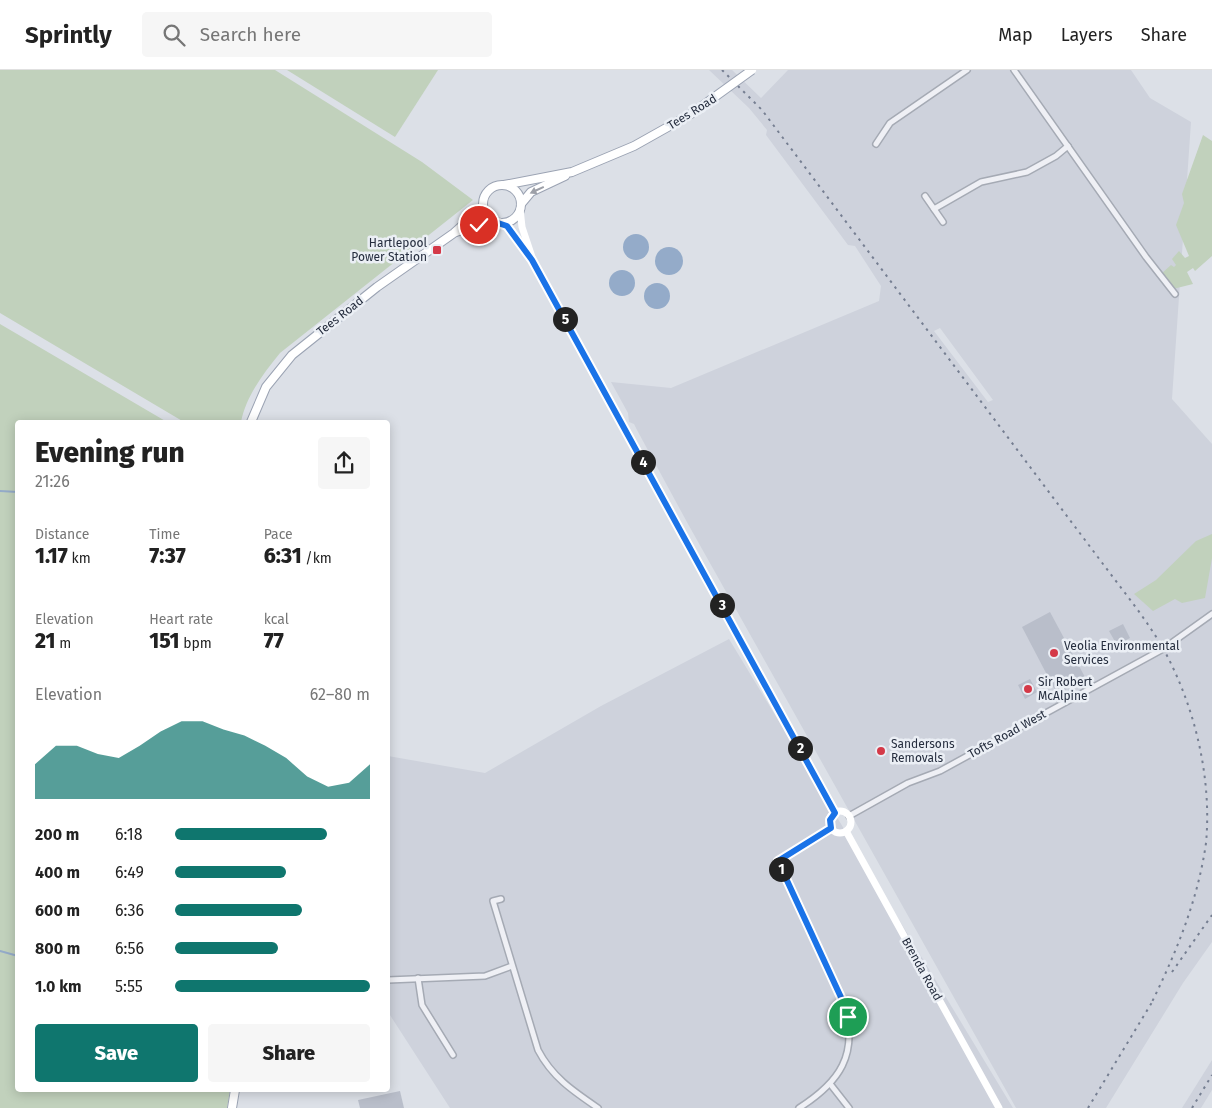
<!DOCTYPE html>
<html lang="en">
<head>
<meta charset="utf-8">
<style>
	:root { --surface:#fff; --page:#f6f6f6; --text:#222; --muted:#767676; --line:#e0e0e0; --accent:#0f766e }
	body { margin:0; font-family:"Fira Sans",sans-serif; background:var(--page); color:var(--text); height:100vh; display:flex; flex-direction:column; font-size:19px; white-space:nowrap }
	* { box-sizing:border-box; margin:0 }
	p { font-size:16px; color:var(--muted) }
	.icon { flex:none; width:28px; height:28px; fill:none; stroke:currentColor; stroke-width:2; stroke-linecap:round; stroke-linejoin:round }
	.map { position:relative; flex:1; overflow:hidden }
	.side { position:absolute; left:15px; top:350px; width:375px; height:672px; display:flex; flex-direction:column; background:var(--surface); border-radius:5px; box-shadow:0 2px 12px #0003 }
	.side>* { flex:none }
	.pin { position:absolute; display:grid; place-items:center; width:42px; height:42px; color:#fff; margin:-21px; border:2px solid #fff; border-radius:50%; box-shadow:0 1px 5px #0007 }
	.km { position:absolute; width:25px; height:25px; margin:-12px; border-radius:50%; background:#222; color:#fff; font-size:14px; line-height:25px; text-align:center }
	.round { display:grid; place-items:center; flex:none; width:52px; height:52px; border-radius:5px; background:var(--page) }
	.head { display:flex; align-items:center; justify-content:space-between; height:85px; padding:0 20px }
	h1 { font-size:28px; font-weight:800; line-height:38px }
	.figures { display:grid; grid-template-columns:repeat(3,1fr); gap:8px; height:85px; padding:5px 20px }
	.figures div { display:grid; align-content:center }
	.figures b { font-size:21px; font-weight:800 }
	.figures small { font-size:14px; font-weight:400 }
	.figures p { font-size:14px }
	.chart { height:140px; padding:10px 20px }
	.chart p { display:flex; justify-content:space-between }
	.chart svg { width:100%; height:90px; margin-top:5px; fill:var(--accent); opacity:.7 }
	.cta { display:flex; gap:10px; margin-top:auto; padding:10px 20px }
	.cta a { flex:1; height:58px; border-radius:5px; background:var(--accent); color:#fff; font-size:20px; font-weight:800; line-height:58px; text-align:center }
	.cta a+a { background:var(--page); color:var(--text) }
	ul { padding:0 20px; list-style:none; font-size:16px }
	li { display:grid; grid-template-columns:80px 60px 1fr; align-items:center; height:38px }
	li i { height:12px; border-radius:6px; background:var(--accent) }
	header { display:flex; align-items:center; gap:30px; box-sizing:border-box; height:70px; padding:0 25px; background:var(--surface); border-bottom:1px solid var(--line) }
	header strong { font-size:24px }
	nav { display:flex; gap:28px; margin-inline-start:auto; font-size:18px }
	.search { width:350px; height:45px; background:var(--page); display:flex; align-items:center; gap:12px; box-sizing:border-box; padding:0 18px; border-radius:5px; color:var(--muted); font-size:19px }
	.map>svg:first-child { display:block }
	.built { fill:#ced2dc; fill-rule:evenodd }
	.green { fill:#c1d1bc }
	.water { fill:#94abc9 }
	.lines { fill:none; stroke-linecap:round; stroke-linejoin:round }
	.stream { stroke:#94abc9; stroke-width:2 }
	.building { fill:#b9beca }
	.minor-casing { stroke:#a5aab4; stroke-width:8 }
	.primary-casing { stroke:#9ba3b3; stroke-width:10 }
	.minor { stroke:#eff0f5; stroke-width:5 }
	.secondary { stroke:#fff; stroke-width:7 }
	.primary { stroke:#fff; stroke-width:8 }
	.rail { stroke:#757e91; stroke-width:2; stroke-dasharray:2.5 5; stroke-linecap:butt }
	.primary-bridge-casing { stroke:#9ba3b3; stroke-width:10; stroke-linecap:butt }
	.primary-bridge { stroke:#fff; stroke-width:8 }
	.oneway { fill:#9da0a8 }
	.route-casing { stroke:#fff; stroke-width:10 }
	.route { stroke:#1a73e8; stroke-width:6 }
	.poi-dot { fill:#d43948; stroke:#ebeff5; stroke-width:2 }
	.labels { text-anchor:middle; stroke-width:5; stroke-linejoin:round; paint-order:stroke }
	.street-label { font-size:12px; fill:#252d3e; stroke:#ebeff5 }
	.poi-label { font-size:12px; fill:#252d3e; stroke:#ebeff5; text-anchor:start }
</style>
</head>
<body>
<header>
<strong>Sprintly</strong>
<div class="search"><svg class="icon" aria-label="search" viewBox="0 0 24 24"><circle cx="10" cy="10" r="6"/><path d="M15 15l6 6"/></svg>Search here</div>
<nav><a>Map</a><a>Layers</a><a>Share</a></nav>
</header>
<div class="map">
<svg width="1212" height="1038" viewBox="0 0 1212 1038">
	<rect width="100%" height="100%" fill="#dce0e7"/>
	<g class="built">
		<path d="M 709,0 L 732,0 L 761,28 L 788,0 L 1131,0 L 1150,28 L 1191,52 L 1172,329 L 1212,374 L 1212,872 L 1183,913 L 1106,1038 L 1016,1038 L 688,454 L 637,360 L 634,354 L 629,352 L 628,343 L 611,312 L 671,318 L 879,231 L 881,216 L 855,176 L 848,175 L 766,65 L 767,60 L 749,38 ZM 940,258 L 993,330 L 988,332 L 934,261 Z"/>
		<polygon points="729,569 1013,1038 450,1038 388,942 388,686 485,703 601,636"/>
		<polygon points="1212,990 1212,1020 1201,1038 1182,1038"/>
	</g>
	<g class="green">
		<path d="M 0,0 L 275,0 L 422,92 L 473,130 L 280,283 C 263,304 246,326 241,352 L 184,352 L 0,243 Z"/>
		<polygon points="287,0 438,0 395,67"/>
		<polygon points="1203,65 1212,71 1212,186 1195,201 1193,198 1187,202 1193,214 1173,219 1161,204 1171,195 1174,197 1176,195 1172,189 1179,181 1185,188 1189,186 1176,155 1184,133 1182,124"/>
		<polygon points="0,254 167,352 18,352 18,1020 230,1020 227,1038 0,1038"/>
		<polygon points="1212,464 1212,488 1205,528 1182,533 1175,529 1153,541 1134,524 1156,510 1196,471"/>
	</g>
	<g class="water">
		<circle cx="636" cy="177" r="13"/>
		<circle cx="669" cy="191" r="14"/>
		<circle cx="622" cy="213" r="13"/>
		<circle cx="657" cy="226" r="13"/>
	</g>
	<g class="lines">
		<g class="stream">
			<polyline points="0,421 18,422"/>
			<polyline points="0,881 18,886"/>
		</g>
	</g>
	<g class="building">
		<polygon points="1050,542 1086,609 1057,624 1022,557"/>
		<polygon points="1123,554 1130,568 1117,575 1109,561"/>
		<polygon points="1030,609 1037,622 1025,629 1018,615"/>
		<polygon points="400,1021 404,1038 360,1038 358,1030"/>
	</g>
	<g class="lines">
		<defs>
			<g id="minor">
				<polyline points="1014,0 1146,187 1175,224"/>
				<polyline points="876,74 890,53 967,0"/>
				<polyline points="925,126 943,152"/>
				<polyline points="934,139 981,112 1027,102 1056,86 1068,76"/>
				<polyline points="849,746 908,713 940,701 1163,579 1212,544"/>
				<path d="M 501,829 L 493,831 L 538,980 C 552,1007 573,1021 598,1038"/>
				<polyline points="418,908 422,935 453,985"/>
				<polyline points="388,910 485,906 512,896"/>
				<polyline points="831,1015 849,1038"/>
				<path d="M 799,1038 C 840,1012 858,985 845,936 L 778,791 L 831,758"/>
			</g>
			<g id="primary">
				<polyline points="504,115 572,102 634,76 691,44"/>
				<circle cx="502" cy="134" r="19"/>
				<polyline points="521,134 531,122 565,106"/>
				<polyline points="456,162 479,155 496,153"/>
				<polyline points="251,352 266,317 292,285 377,217 454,163 483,137"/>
				<polyline points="232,1038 235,1020"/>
			</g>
		</defs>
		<use href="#minor" class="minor-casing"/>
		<use href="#primary" class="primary-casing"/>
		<use href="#minor" class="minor"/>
		<g class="secondary">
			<polyline points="520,139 522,157 533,190 835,743"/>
			<polyline points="501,153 512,161 529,186"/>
			<circle cx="840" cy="752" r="11"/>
			<polyline points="846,761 999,1038"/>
		</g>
		<use href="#primary" class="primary"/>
		<g class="rail">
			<path d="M 722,0 L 762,40 L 1103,494 C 1124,522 1147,550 1164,580 C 1195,637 1212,708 1206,773 C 1198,830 1176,883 1151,934"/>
			<polyline points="1172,902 1212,845"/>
			<polyline points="1088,1038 1154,929"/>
			<polyline points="1192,1038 1212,1005"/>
		</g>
		<defs>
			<polyline id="primary-bridge" points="691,44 752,0"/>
		</defs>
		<use href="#primary-bridge" class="primary-bridge-casing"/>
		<use href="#primary-bridge" class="primary-bridge"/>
	</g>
	<defs><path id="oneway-solid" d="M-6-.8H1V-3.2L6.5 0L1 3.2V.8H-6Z" transform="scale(1.25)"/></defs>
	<use class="oneway" href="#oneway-solid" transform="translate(537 120) rotate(155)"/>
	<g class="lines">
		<defs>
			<polyline id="route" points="479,155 498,153 507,156 532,190 835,743 830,750 831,758 778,791 845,936 848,947"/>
		</defs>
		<use href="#route" class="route-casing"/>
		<use href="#route" class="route"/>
	</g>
	<g class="poi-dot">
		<rect x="432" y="175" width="10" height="10" rx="2.5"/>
		<circle cx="1054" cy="583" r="5"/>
		<circle cx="1028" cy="619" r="5"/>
		<circle cx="881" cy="681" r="5"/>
	</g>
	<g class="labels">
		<g class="street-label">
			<text transform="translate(692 42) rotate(-32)" y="4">Tees Road</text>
			<text transform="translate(340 246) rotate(-38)" y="4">Tees Road</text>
			<text transform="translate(1007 664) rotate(-29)" y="4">Tofts Road West</text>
			<text transform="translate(922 899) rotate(61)" y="4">Brenda Road</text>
		</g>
		<g class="poi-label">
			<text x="427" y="177" text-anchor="end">Hartlepool<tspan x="427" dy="14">Power Station</tspan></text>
			<text x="1064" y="580">Veolia Environmental<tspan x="1064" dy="14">Services</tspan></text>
			<text x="1038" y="616">Sir Robert<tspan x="1038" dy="14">McAlpine</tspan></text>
			<text x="891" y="678">Sandersons<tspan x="891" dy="14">Removals</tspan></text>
		</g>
	</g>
</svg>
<div class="pin" style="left:848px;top:947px;background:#1e9e55"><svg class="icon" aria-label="arrive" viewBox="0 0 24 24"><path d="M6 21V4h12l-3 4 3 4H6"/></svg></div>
<div class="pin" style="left:479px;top:155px;background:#d93025"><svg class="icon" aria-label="check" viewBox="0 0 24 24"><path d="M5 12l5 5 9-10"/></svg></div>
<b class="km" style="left:781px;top:799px">1</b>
<b class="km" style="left:800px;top:678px">2</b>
<b class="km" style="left:722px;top:535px">3</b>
<b class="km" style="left:643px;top:392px">4</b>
<b class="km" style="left:565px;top:249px">5</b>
<section class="side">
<div class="head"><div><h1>Evening run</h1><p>21:26</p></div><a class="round"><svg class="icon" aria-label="share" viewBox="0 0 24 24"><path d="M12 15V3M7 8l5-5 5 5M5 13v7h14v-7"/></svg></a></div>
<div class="figures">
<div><p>Distance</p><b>1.17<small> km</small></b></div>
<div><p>Time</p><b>7:37</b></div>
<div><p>Pace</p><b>6:31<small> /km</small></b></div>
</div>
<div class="figures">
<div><p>Elevation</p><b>21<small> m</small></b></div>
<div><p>Heart rate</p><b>151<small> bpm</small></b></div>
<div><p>kcal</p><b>77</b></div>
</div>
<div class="chart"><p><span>Elevation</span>62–80 m</p>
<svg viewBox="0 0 160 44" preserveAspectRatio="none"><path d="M0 44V27L10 18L20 18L30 22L40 24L50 18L60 11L70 6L80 6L90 10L100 13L110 18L120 24L130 33L140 38L150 36L160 27V44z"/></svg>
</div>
<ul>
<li><b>200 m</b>6:18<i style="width:78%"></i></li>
<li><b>400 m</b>6:49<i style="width:57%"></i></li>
<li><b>600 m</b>6:36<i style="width:65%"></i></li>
<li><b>800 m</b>6:56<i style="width:53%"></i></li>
<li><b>1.0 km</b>5:55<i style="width:100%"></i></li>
</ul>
<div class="cta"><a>Save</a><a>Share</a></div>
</section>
</div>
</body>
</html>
